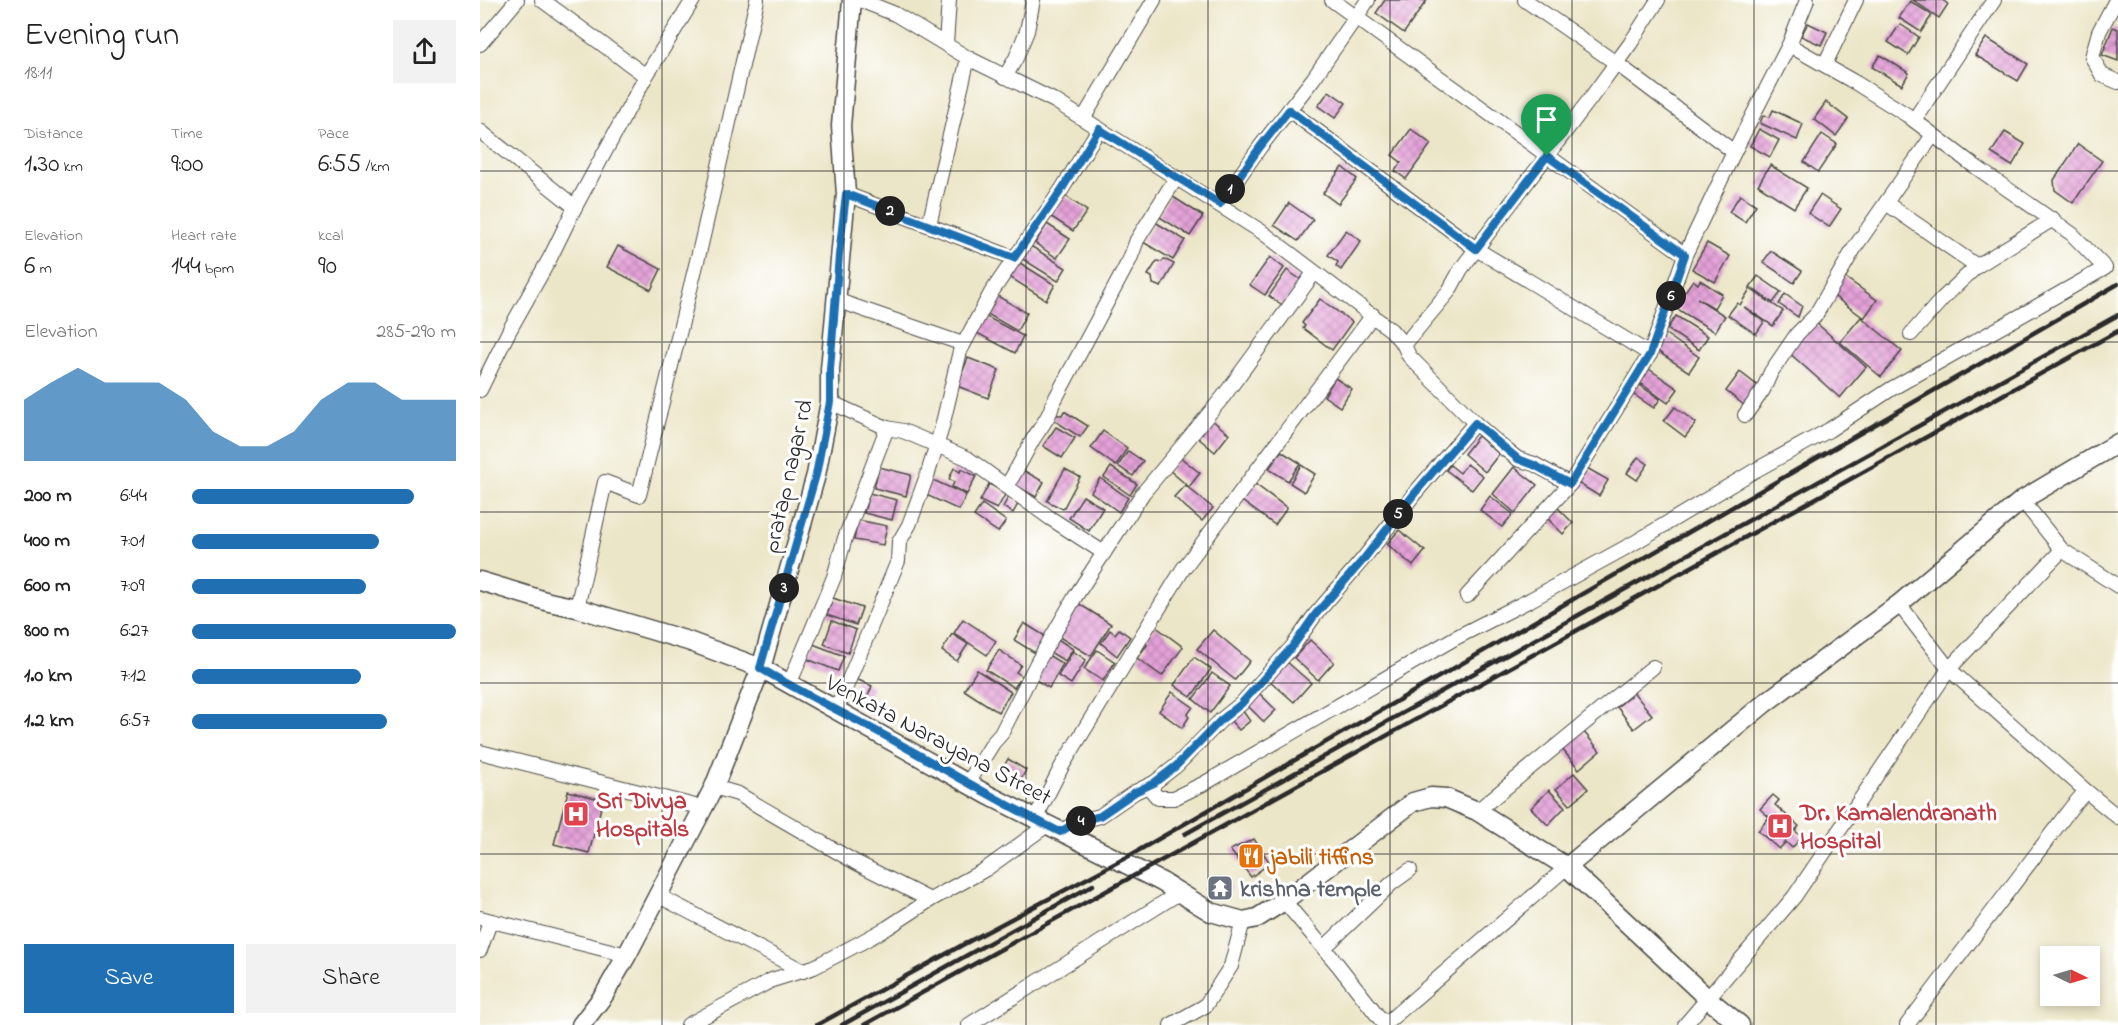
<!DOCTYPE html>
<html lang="en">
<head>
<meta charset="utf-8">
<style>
	:root { --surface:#fff; --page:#f2f2f2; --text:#222; --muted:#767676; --accent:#1f6fb2 }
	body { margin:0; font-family:"Indie Flower",sans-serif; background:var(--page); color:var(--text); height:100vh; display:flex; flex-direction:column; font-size:22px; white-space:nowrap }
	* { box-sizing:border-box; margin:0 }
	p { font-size:20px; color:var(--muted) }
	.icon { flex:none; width:33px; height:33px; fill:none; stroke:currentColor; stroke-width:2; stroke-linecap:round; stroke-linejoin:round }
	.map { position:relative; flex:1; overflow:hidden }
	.sheet { display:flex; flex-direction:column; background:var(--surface); width:480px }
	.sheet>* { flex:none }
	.needle { width:39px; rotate:95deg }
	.tools { position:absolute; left:1560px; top:946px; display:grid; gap:12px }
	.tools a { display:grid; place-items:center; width:60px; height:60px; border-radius:0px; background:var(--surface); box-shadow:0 3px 9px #0003; font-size:30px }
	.pin { position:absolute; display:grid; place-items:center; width:51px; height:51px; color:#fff; margin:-62px -26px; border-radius:50% 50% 50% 0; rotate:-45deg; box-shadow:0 0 6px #0007 }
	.pin .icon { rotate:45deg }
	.km { position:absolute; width:30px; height:30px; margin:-15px; border-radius:50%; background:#222; color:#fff; font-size:16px; line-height:30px; text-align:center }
	.round { display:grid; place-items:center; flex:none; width:63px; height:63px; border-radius:0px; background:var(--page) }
	.overview { display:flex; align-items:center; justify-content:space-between; height:102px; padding:0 24px }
	h1 { font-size:33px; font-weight:600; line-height:45px }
	.stats { display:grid; grid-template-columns:repeat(3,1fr); gap:9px; height:102px; padding:6px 24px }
	.stats div { display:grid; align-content:center }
	.stats b { font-size:26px; font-weight:600 }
	.stats small { font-size:16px; font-weight:400 }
	.stats p { font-size:16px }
	.chart { height:168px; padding:12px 24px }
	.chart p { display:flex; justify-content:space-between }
	.chart svg { width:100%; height:108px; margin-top:6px; fill:var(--accent); opacity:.7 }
	.button { display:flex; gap:12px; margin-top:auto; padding:12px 24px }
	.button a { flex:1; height:69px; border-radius:0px; background:var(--accent); color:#fff; font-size:24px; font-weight:600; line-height:69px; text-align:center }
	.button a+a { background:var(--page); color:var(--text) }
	ul { padding:0 24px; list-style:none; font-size:20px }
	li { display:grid; grid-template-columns:96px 72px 1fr; align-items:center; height:45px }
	li i { height:15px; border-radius:8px; background:var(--accent) }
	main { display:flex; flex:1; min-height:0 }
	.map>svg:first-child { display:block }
	.building { fill:url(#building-cross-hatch) }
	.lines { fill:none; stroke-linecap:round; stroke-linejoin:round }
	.minor-casing { stroke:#484743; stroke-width:16 }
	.tertiary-casing { stroke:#484743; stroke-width:21 }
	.minor { stroke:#fff; stroke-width:14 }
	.tertiary { stroke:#fff; stroke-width:18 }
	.rail { stroke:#2b2b2b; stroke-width:4.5 }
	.route-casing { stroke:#fff; stroke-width:12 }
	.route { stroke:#1f6fb2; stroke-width:8 }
	.grid { fill:none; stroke:#2b2b2b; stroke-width:1.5; stroke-opacity:0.55 }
	.labels { text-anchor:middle; stroke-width:6; stroke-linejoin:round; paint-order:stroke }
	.street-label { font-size:24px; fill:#2b2b2b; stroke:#fff }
	.health-label { font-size:24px; font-weight:bold; fill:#be3a42; stroke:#fff; text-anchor:start }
	.food-label { font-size:24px; font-weight:bold; fill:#c56008; stroke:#fff; text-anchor:start }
	.worship-label { font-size:24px; font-weight:bold; fill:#5b616d; stroke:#fff; text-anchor:start }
</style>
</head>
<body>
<main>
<section class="sheet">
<div class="overview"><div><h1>Evening run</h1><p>18:11</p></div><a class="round"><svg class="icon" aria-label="share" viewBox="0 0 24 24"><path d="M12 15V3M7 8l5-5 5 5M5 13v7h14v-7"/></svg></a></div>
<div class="stats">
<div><p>Distance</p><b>1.30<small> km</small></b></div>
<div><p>Time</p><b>9:00</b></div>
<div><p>Pace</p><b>6:55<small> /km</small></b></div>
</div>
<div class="stats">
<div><p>Elevation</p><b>6<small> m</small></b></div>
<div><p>Heart rate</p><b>144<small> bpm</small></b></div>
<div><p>kcal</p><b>90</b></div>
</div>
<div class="chart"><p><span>Elevation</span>285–290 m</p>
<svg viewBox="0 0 160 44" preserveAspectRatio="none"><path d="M0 44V19L10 12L20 6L30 12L40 12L50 12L60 19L70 32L80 38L90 38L100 32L110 19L120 12L130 12L140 19L150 19L160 19V44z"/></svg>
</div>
<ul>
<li><b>200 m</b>6:44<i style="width:84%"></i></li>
<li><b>400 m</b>7:01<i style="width:71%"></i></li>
<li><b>600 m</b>7:09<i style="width:66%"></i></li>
<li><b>800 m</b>6:27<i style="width:100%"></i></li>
<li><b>1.0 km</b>7:12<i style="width:64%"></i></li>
<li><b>1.2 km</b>6:57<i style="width:74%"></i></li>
</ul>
<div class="button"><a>Save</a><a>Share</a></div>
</section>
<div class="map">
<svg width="1638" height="1025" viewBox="0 0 1638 1025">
	<defs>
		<pattern id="building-cross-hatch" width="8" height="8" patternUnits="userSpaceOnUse" patternTransform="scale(1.5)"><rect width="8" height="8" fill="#e5a2d9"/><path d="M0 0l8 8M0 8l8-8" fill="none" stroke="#ba84b0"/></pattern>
	</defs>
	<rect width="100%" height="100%" fill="#fff"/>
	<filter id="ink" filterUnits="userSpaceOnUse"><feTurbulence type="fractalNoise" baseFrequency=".0167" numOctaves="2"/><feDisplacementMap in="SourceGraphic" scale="12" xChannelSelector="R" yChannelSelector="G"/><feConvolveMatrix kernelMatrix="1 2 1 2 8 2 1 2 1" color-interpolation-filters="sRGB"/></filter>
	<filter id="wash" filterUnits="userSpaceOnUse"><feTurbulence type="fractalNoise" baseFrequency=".008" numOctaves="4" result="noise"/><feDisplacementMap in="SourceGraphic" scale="24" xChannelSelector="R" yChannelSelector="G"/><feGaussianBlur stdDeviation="1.35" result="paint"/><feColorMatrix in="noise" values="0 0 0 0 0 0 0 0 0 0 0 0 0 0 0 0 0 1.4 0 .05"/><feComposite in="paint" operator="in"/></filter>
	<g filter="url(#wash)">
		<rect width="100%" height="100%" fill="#ece6c8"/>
		<g id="blocks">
			<g class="building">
				<polygon points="905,0 947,0 924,33 896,13"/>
				<polygon points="1433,0 1462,0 1468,4 1459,18"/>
				<polygon points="1430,1 1452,15 1441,32 1419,18"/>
				<polygon points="1328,23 1347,32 1341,45 1321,36"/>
				<polygon points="1420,24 1439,37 1428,55 1408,42"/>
				<polygon points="1633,27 1638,29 1638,61 1622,55"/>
				<polygon points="1506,38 1548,64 1538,81 1495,55"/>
				<polygon points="1400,55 1429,73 1422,85 1392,67"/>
				<polygon points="849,91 866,103 855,118 838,106"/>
				<polygon points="1346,102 1368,119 1356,136 1334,119"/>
				<polygon points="1293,110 1323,124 1317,140 1280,123 1283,116 1290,117"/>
				<polygon points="931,129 951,144 926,179 915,171 921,162 912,155"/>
				<polygon points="1279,129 1299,140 1290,157 1270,146"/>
				<polygon points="1525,132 1545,144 1532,166 1511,153"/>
				<polygon points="1342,134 1357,144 1338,172 1324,162"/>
				<polygon points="1598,144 1622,161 1593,203 1575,190 1574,180"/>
				<polygon points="1290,165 1327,188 1314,208 1278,185"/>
				<polygon points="862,167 877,179 858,204 843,193"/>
				<polygon points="584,195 607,211 593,231 570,216"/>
				<polygon points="690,195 723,216 710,236 678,216"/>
				<polygon points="1260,195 1276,205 1265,222 1249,212"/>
				<polygon points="1340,195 1361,209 1349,227 1328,213"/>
				<polygon points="809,203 833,220 818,241 794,225"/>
				<polygon points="675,222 705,240 693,260 663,242"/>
				<polygon points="567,224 590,239 577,258 555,243"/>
				<polygon points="866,230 881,241 861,270 856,266 858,262 848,255"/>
				<polygon points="1227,243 1250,256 1235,282 1212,269"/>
				<polygon points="549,245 586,268 578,281 541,258"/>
				<polygon points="138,246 181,269 171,290 127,267"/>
				<polygon points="1291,251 1322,271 1314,283 1283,262"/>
				<polygon points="790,257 804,268 785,295 770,285"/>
				<polygon points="684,259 694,264 681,287 673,284 672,277 668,275 677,261 682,262"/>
				<polygon points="537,261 575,285 566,300 528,276"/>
				<polygon points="807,270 821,280 804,306 789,296"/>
				<polygon points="1278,276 1301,292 1293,303 1270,287"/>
				<polygon points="1363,276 1397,300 1384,318 1351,294"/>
				<polygon points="1213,280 1218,284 1220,280 1242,294 1234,308 1217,298 1245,316 1235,332 1194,307"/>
				<polygon points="1270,289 1303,311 1293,326 1264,307 1284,322 1276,334 1248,315 1257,303 1260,305"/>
				<polygon points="514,294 547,313 537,331 504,312"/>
				<polygon points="1305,294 1322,306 1318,317 1299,304"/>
				<polygon points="840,299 872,322 852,350 823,328 825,326 822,323"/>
				<polygon points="503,315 543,336 535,353 495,332"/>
				<polygon points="1196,316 1228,336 1219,350 1187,329"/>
				<polygon points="1381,317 1422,351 1401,377 1360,342"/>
				<polygon points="1333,320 1386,367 1360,398 1307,351"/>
				<polygon points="1184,333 1219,357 1209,372 1174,349"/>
				<polygon points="488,358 519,370 508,398 477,386"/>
				<polygon points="1166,367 1198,389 1188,403 1156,380"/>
				<polygon points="1260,372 1278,386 1264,405 1246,391"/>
				<polygon points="855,378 872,389 860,407 844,396"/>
				<polygon points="1156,383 1180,399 1174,408 1150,392"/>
				<polygon points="1195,407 1216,423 1205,437 1184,421"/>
				<polygon points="584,411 608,426 600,437 572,419 574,415 582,415"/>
				<polygon points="731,419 749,434 735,452 717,437"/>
				<polygon points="576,427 595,438 582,458 563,446"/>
				<polygon points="623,431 647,448 636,466 611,448"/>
				<polygon points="998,436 1019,454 1005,472 984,454"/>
				<polygon points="648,451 663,461 653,476 638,466"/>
				<polygon points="801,451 820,463 808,481 789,469"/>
				<polygon points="700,457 720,473 709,487 689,470"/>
				<polygon points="1158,457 1168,464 1157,480 1147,473"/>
				<polygon points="987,464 1003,476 992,490 966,470 970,465 980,473"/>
				<polygon points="821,465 835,474 824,492 810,483"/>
				<polygon points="399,467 431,475 426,496 394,488"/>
				<polygon points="631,467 657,484 650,495 624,477"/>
				<polygon points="1034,467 1057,485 1035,513 1013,494"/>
				<polygon points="1105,467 1128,480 1119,496 1096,482"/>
				<polygon points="474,468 480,472 481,469 496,476 487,494 472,487 474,482 469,479"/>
				<polygon points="541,469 564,482 556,497 533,484"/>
				<polygon points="585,469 600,477 583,509 567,501"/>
				<polygon points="620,478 648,498 639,512 611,492"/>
				<polygon points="451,479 486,495 479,510 444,494"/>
				<polygon points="509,484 526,493 517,509 500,501"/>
				<polygon points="775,484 807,508 795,525 762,501"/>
				<polygon points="705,485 733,508 722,521 694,497"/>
				<polygon points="389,493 417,500 412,520 384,513"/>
				<polygon points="529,496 539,502 533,513 523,507"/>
				<polygon points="603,496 623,508 609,531 589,518"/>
				<polygon points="1010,496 1033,514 1022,527 1000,510"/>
				<polygon points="502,504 526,521 518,532 494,516"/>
				<polygon points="1076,506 1093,523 1083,534 1066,517"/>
				<polygon points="378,520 407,526 403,545 374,540"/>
				<polygon points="919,530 945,551 933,566 907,544"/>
				<polygon points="353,598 382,608 376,625 347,615"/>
				<polygon points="596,602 631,624 611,656 576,635"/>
				<polygon points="483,619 516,641 507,655 474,633"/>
				<polygon points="352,621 376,630 368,653 344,644"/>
				<polygon points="544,623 565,636 555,653 534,640"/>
				<polygon points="675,626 703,647 682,676 657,658 667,645 663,642"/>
				<polygon points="639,629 650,637 637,656 621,643 630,630 635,634"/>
				<polygon points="733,630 770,661 755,680 717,649"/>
				<polygon points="472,634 488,644 477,661 462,651"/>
				<polygon points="576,638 593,649 585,661 568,651"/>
				<polygon points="830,640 854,662 838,680 814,658"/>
				<polygon points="333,644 364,656 358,671 327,659"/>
				<polygon points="519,650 541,665 536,672 542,676 534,688 506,670"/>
				<polygon points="617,650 635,662 623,681 604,669"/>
				<polygon points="593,651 606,660 591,684 578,676"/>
				<polygon points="568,655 583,664 569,688 554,679"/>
				<polygon points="714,657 731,669 711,697 694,685"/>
				<polygon points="806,661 831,683 814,702 789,680"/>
				<polygon points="497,670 531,692 518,712 484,690"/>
				<polygon points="732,673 750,686 730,713 713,699"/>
				<polygon points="376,679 392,686 386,701 370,694"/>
				<polygon points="692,692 713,707 707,715 709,717 702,728 679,711"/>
				<polygon points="779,693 796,710 784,722 767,705"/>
				<polygon points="1154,693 1172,715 1154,729 1137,707"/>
				<polygon points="762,710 770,721 759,730 750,720"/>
				<polygon points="1103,731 1120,751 1099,769 1082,749"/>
				<polygon points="528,759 546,770 538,785 519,775"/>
				<polygon points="1094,773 1108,789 1090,805 1076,789"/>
				<polygon points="1069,790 1085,807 1068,825 1051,808"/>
				<polygon points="88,791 123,800 109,853 74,844"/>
				<polygon points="1293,795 1299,800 1295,805 1319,826 1315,831 1322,837 1312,848 1306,842 1299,849 1278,831 1289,817 1280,809"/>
				<polygon points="774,839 790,863 771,877 750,850"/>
				<polygon points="740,877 751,887 742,899 729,889"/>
			</g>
		</g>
	</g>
	<g filter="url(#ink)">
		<use href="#blocks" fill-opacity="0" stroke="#484743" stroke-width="1.5"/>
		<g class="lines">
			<defs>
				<g id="minor">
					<polyline points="62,0 166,76"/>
					<polyline points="380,0 415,14 488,58 575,101 782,232 911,330 924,345 929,356 995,423 1026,450 1038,459 1054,464 1090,484"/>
					<polyline points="852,0 1205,255"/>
					<polyline points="1636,0 1619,32 1612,57 1622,75 1638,82"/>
					<polyline points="0,44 37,0"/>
					<polyline points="466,44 469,0"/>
					<polyline points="1345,64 1376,0"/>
					<polyline points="525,77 536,58 547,31 553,0"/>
					<polyline points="809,110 996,249 1170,354"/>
					<polyline points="603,119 674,0"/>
					<polyline points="1434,120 1514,0"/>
					<polyline points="0,131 95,207"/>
					<polyline points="1254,152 1309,45 1327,0"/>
					<polyline points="366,194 534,258"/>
					<polyline points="1406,203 1497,266 1573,219"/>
					<polyline points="740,204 780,147 833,79 888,0"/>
					<polyline points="449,225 488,58"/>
					<polyline points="356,300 483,344"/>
					<polyline points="1431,334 1463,298 1497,266"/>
					<polyline points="924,345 969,291 981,269 1110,99 1150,44 1178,0"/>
					<polyline points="0,390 29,331 70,258 95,207 166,76 213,0"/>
					<polyline points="350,402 407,428"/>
					<polyline points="1265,415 1283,390 1291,372 1317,334 1335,316 1375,247 1453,135"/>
					<polyline points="995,423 935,493 883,559 835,615 813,646 761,704 741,720 696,766 674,783 672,791 678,798 694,798 725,783 975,638 1050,600 1154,543 1274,471 1349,430 1411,389 1625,268 1592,234 1493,165 1427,115 1376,83 1309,45"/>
					<path d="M 526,487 C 536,472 543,457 552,441 C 558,431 571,415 572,405 L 650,259 L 657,240 L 696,178"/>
					<polyline points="1542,500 1582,550 1638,586"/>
					<polyline points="987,596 1090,484 1170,354 1205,255 1254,152 1136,63 1045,0"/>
					<polyline points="1419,604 1469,669 1606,791 1638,817"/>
					<polyline points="97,608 125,482 159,495 220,249 277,0"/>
					<polyline points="309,685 354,577 365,538 407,428 423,431 487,458 570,518 624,553"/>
					<polyline points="356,711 418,561 419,542 429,525 448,473 462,427 480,351 511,293 582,189 619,129"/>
					<polyline points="0,752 223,808"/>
					<polyline points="488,783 513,743 521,734 557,663 595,597 663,493 743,397 834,273"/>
					<polyline points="997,811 1173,667"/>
					<polyline points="555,819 582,766 703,569 893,315"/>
					<polyline points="580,832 597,822 620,816 655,792 674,783"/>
					<polyline points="179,896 323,971"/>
					<polyline points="450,900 506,869 567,825"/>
					<polyline points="804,901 858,965 905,1025"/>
					<polyline points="0,918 147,955"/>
					<polyline points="844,948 912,883 930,870"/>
					<polyline points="0,950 10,922"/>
					<polyline points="208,1025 292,980 334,967 378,944 407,928 450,900 375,862 258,794 234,787"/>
					<polyline points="489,1025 699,893"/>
					<polyline points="691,1025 725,1006 751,966 763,921"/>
					<polyline points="904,1025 1087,867"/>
					<polyline points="1205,1025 1314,897 1469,669 1582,550"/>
					<polyline points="1427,1025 1591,808 1606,791"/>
				</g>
				<g id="tertiary">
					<polyline points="0,581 69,602 97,608 208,641 281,668 508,795 682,882 731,912 763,921 777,918 804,901 933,802 951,797 966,798 997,811 1087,867 1227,998 1260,1025"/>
					<polyline points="1087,867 1285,703 1419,604 1542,500 1638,443"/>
					<polyline points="101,1025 124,995 147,955 234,787 281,668 336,475 350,402 350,369 366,194 361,126 372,0"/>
				</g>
			</defs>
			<use href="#minor" class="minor-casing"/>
			<use href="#tertiary" class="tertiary-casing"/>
			<use href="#minor" class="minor"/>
			<use href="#tertiary" class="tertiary"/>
			<g class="rail">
				<polyline points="705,834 1638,315"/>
				<polyline points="337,1025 486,943 649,856 1638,284"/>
				<polyline points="362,1025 613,885"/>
				<polyline points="384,1025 1638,331"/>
			</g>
		</g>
	</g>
	<g class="lines" filter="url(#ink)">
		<defs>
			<path id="route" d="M 809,110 L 996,249 L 1067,156 L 1205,255 L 1170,354 L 1090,484 L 1054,465 L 1038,459 L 995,423 L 935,493 L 883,560 L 835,615 L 813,646 L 761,704 L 741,720 L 696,766 L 674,783 L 655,792 L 620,816 L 597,822 L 580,832 C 519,802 461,767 402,734 C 362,712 320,692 280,668 L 336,475 L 350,402 L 350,369 L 359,255 L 366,194 L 534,258 L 582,189 L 619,129 L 740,204 L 780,147 Z"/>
		</defs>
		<use href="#route" class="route-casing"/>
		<use href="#route" class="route"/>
	</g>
	<path class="grid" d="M 182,0 L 182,1025M 364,0 L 364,1025M 546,0 L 546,1025M 728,0 L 728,1025M 910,0 L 910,1025M 1092,0 L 1092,1025M 1274,0 L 1274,1025M 1456,0 L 1456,1025M 0,171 L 1638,171M 0,342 L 1638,342M 0,512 L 1638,512M 0,683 L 1638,683M 0,854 L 1638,854"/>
	<defs>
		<symbol id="hospital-square" viewBox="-11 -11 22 22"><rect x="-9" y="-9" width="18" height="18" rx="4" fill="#e0444e" stroke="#fff"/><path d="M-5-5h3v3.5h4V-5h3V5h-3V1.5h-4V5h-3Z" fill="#fff"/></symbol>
		<symbol id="restaurant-square" viewBox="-11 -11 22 22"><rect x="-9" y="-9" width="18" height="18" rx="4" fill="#e8710a" stroke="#fff"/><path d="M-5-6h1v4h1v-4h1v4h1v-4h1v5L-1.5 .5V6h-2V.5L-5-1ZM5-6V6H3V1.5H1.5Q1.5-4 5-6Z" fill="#fff"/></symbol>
		<symbol id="temple-square" viewBox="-11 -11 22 22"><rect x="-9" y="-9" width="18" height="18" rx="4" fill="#6b7280" stroke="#fff"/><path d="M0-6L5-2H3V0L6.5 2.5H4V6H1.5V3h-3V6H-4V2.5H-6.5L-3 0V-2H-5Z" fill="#fff"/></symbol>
	</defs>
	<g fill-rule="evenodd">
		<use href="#hospital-square" x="81" y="799" width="30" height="30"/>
		<use href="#hospital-square" x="1285" y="811" width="30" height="30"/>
		<use href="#restaurant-square" x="756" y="841" width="30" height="30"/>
		<use href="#temple-square" x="725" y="873" width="30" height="30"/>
	</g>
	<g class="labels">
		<g class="street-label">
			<text transform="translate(307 476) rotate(-77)" y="8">pratap nagar rd</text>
			<text transform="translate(459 739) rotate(28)" y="8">Venkata Narayana Street</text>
		</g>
		<g class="health-label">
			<text x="116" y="808">Sri Divya<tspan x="116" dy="28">Hospitals</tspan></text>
			<text x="1320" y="820">Dr. Kamalendranath<tspan x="1320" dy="28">Hospital</tspan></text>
		</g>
		<g class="food-label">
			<text x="790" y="864">jabili tiffins</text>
		</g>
		<g class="worship-label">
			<text x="760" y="896">krishna temple</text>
		</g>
	</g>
</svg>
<div class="tools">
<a><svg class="needle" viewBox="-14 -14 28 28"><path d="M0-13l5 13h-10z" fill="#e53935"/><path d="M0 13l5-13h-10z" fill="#767676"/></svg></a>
</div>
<div class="pin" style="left:1067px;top:156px;background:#1e9e55"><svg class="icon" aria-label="arrive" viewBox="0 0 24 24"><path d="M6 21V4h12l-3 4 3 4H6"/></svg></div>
<b class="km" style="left:750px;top:189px">1</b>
<b class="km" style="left:410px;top:211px">2</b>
<b class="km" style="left:304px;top:588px">3</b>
<b class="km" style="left:601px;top:821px">4</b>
<b class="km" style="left:918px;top:514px">5</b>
<b class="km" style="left:1191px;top:296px">6</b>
</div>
</main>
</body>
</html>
